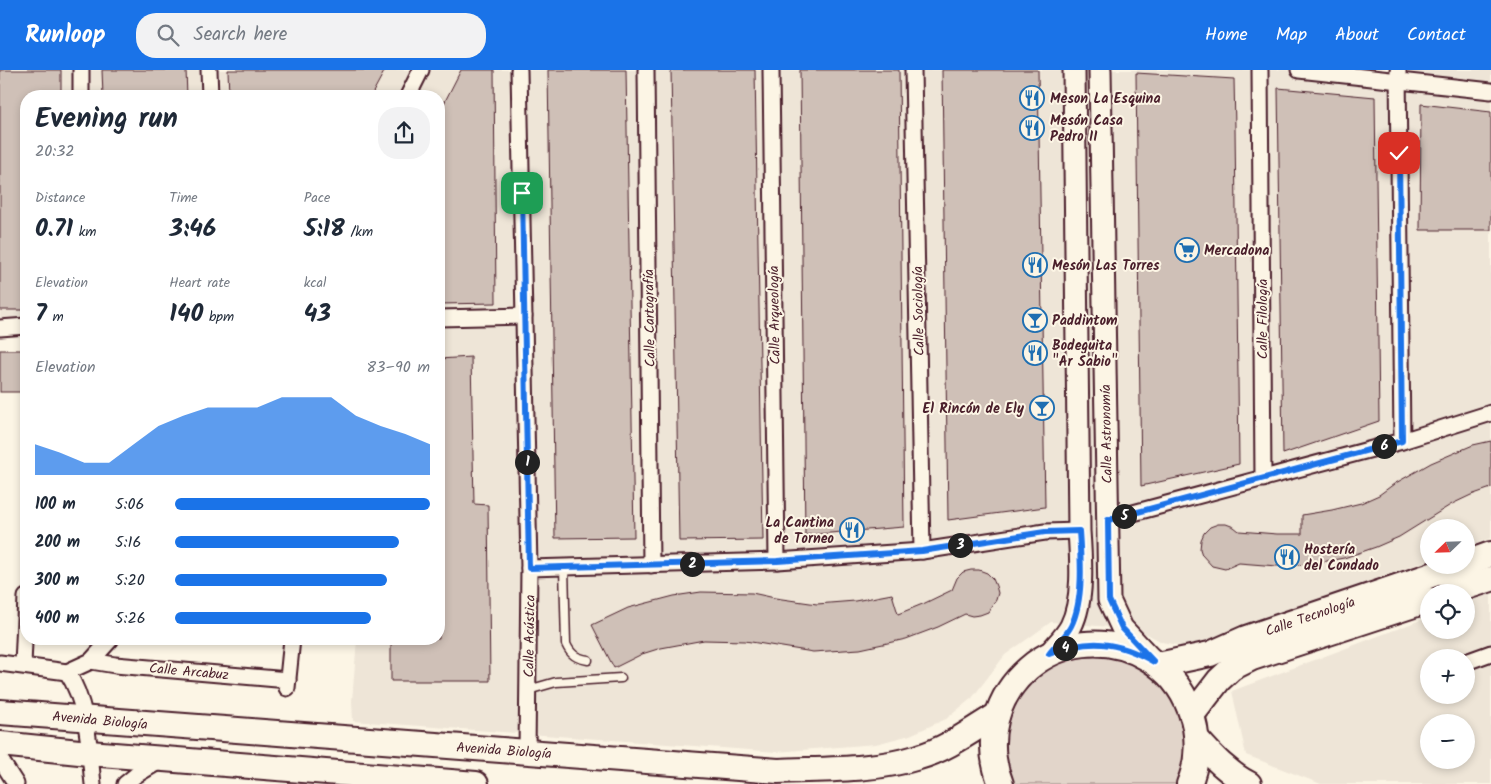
<!DOCTYPE html>
<html lang="en">
<head>
<meta charset="utf-8">
<style>
	:root { --surface:#fff; --page:#f2f2f3; --text:#1f2937; --muted:#747a83; --accent:#1a73e8 }
	body { margin:0; font-family:Kalam,sans-serif; background:var(--page); color:var(--text); height:100vh; display:flex; flex-direction:column; font-size:19px; white-space:nowrap }
	* { box-sizing:border-box; margin:0 }
	p { font-size:16px; color:var(--muted) }
	.icon { flex:none; width:28px; height:28px; fill:none; stroke:currentColor; stroke-width:2; stroke-linecap:round; stroke-linejoin:round }
	.map { position:relative; flex:1; overflow:hidden }
	.details { position:absolute; left:20px; top:20px; width:425px; height:555px; display:flex; flex-direction:column; background:var(--surface); border-radius:20px; box-shadow:0 2px 8px #0003 }
	.details>* { flex:none }
	.needle { width:32px; rotate:247deg }
	.tools { position:absolute; left:1420px; top:449px; display:grid; gap:10px }
	.tools a { display:grid; place-items:center; width:55px; height:55px; border-radius:50%; background:var(--surface); box-shadow:0 2px 8px #0003; font-size:25px }
	.pin { position:absolute; display:grid; place-items:center; width:42px; height:42px; color:#fff; margin:-21px; border-radius:10px; box-shadow:0 2px 8px #0006 }
	.km { position:absolute; width:25px; height:25px; margin:-12px; border-radius:50%; background:#222; color:#fff; font-size:14px; line-height:25px; text-align:center }
	.round { display:grid; place-items:center; flex:none; width:52px; height:52px; border-radius:20px; background:var(--page) }
	.head { display:flex; align-items:center; justify-content:space-between; height:85px; padding:0 15px }
	h1 { font-size:28px; font-weight:800; line-height:38px }
	.metrics { display:grid; grid-template-columns:repeat(3,1fr); gap:8px; height:85px; padding:5px 15px }
	.metrics div { display:grid; align-content:center }
	.metrics b { font-size:25px; font-weight:800 }
	.metrics small { font-size:14px; font-weight:400 }
	.metrics p { font-size:14px }
	.chart { height:140px; padding:10px 15px }
	.chart p { display:flex; justify-content:space-between }
	.chart svg { width:100%; height:90px; margin-top:5px; fill:var(--accent); opacity:.7 }
	ul { padding:0 15px; list-style:none; font-size:16px }
	li { display:grid; grid-template-columns:80px 60px 1fr; align-items:center; height:38px }
	li i { height:12px; border-radius:6px; background:var(--accent) }
	header { display:flex; align-items:center; gap:30px; box-sizing:border-box; height:70px; padding:0 25px; background:var(--accent); color:#fff }
	header strong { font-size:24px }
	nav { display:flex; gap:28px; margin-inline-start:auto; font-size:18px }
	.search { width:350px; height:45px; background:var(--page); display:flex; align-items:center; gap:12px; box-sizing:border-box; padding:0 18px; border-radius:20px; color:var(--muted); font-size:19px }
	.map>svg:first-child { display:block }
	.built { fill:#eee5d7; fill-rule:evenodd }
	.green { fill:#e2d5ca; stroke:#967a7a }
	.building { fill:#cfc0b7; stroke:#4a1f2b }
	.lines { fill:none; stroke-linecap:round; stroke-linejoin:round }
	.lane-casing { stroke:#4a1f2b; stroke-width:11 }
	.street-casing { stroke:#4a1f2b; stroke-width:19 }
	.secondary-casing { stroke:#4a1f2b; stroke-width:25 }
	.primary-casing { stroke:#4a1f2b; stroke-width:28 }
	.lane { stroke:#fcf5e5; stroke-width:8 }
	.street { stroke:#fcf5e5; stroke-width:15 }
	.secondary { stroke:#fcf5e5; stroke-width:21 }
	.primary { stroke:#fcf5e5; stroke-width:24 }
	.route-casing { stroke:#fff; stroke-width:10 }
	.route { stroke:#1a73e8; stroke-width:6 }
	.labels { text-anchor:middle; stroke-width:4; stroke-linejoin:round; paint-order:stroke }
	.poi-label { font-size:14px; font-weight:bold; fill:#4a1f2b; stroke:#fcf5e5; text-anchor:start }
	.street-label { font-size:14px; fill:#4a1f2b; stroke:#fcf5e5 }
</style>
</head>
<body>
<header>
<strong>Runloop</strong>
<div class="search"><svg class="icon" aria-label="search" viewBox="0 0 24 24"><circle cx="10" cy="10" r="6"/><path d="M15 15l6 6"/></svg>Search here</div>
<nav><a>Home</a><a>Map</a><a>About</a><a>Contact</a></nav>
</header>
<div class="map">
<svg width="1491" height="714" viewBox="0 0 1491 714">
	<rect width="100%" height="100%" fill="#fcf5e5"/>
	<filter id="ink" filterUnits="userSpaceOnUse"><feTurbulence type="fractalNoise" baseFrequency=".02" numOctaves="2"/><feDisplacementMap in="SourceGraphic" scale="10" xChannelSelector="R" yChannelSelector="G"/><feConvolveMatrix kernelMatrix="1 2 1 2 8 2 1 2 1" color-interpolation-filters="sRGB"/></filter>
	<g filter="url(#ink)">
		<g class="built">
			<polygon points="0,0 1491,0 1491,468 1466,477 1466,458 1429,458 1429,490 1328,526 1209,573 1186,577 1162,572 1147,564 1122,558 1051,552 1005,585 972,628 946,649 910,665 876,674 776,682 353,651 352,631 357,569 439,569 439,26 26,26 26,254 0,254"/>
			<path d="M 1491,523 L 1491,714 L 1321,714 L 1246,685 L 1232,621 L 1429,547 L 1429,560 L 1466,560 L 1466,533 ZM 1429,588 L 1466,588 L 1466,625 L 1429,625 ZM 1429,652 L 1466,652 L 1466,690 L 1429,690 Z"/>
		</g>
		<polygon class="green" points="1121,577 1187,631 1189,714 1001,714 993,676 1027,599"/>
		<g class="building">
			<polygon points="0,0 61,0 61,26 26,26 26,240 0,240"/>
			<polygon points="102,0 186,0 187,26 103,26"/>
			<polygon points="228,0 385,0 371,26 229,26"/>
			<polygon points="461,0 494,0 496,233 439,234 439,43"/>
			<polygon points="548,0 626,0 634,467 555,468"/>
			<polygon points="671,0 755,0 763,470 679,471"/>
			<polygon points="800,0 899,0 904,457 805,465"/>
			<polygon points="942,0 1038,0 1045,437 948,450"/>
			<polygon points="1136,3 1234,9 1235,58 1239,394 1141,416"/>
			<polygon points="1278,18 1375,27 1379,351 1283,384"/>
			<polygon points="1421,34 1491,42 1491,160 1420,160"/>
			<rect x="0" y="280" width="26" height="42"/>
			<polygon points="471,287 474,434 488,435 490,611 391,611 391,569 439,569 439,289"/>
			<polygon points="1491,371 1491,418 1471,425 1452,434 1399,467 1376,477 1344,488 1310,494 1277,496 1239,493 1225,499 1212,496 1202,485 1200,479 1201,470 1204,463 1210,457 1218,454 1226,454 1234,457 1239,461 1277,464 1302,464 1302,445 1332,440 1361,433 1379,425 1394,414 1431,393 1473,375"/>
			<polygon points="971,500 979,500 987,503 993,509 996,516 998,523 996,530 988,542 980,545 972,546 965,544 938,557 906,569 860,579 813,582 745,571 704,570 661,578 642,584 614,598 592,555 628,538 674,526 701,522 752,523 775,528 817,534 855,531 892,524 898,544 925,533 952,520 957,508 963,502"/>
		</g>
		<g class="lines">
			<defs>
				<g id="lane">
					<path d="M 564,497 L 566,574 C 571,585 576,588 588,590"/>
					<polyline points="528,620 556,612 621,608"/>
				</g>
				<g id="street">
					<polyline points="81,0 81,26"/>
					<polyline points="209,0 210,26"/>
					<polyline points="519,0 529,498 527,682"/>
					<polyline points="646,0 651,495"/>
					<polyline points="771,0 777,491"/>
					<polyline points="913,0 922,481"/>
					<polyline points="1260,0 1263,409"/>
					<polyline points="1299,0 1491,21"/>
					<polyline points="1398,0 1402,371"/>
					<polyline points="408,26 421,0"/>
					<polyline points="439,248 524,246"/>
					<polyline points="0,258 26,256"/>
					<polyline points="1107,450 1402,371 1491,343"/>
					<polyline points="529,498 777,491 922,481 1045,462 1079,461"/>
					<polyline points="91,591 115,595 288,610"/>
					<polyline points="1466,592 1491,583"/>
					<polyline points="0,593 67,602 91,591 111,569"/>
					<polyline points="23,595 26,527"/>
					<path d="M 67,602 C 88,633 89,678 93,714"/>
					<polyline points="287,618 292,569"/>
					<polyline points="0,689 16,714"/>
					<polyline points="125,714 136,705 161,690"/>
				</g>
				<g id="secondary">
					<polyline points="1100,0 1109,530 1122,558 1152,590"/>
					<path d="M 1049,584 C 1056,575 1066,566 1071,556 C 1084,530 1081,490 1079,461 L 1074,0"/>
				</g>
				<g id="primary">
					<polyline points="1466,493 1491,484"/>
					<polyline points="1451,522 1491,509"/>
					<polyline points="1158,595 1210,584 1246,568 1461,495"/>
					<path d="M 0,642 L 778,701 C 825,699 874,701 919,687 C 947,679 972,660 997,645"/>
					<polyline points="1192,645 1219,610 1232,598 1252,588 1429,530"/>
					<path d="M 1197,669 C 1213,687 1228,703 1249,714"/>
					<polyline points="0,674 89,683 476,714"/>
					<path d="M 1001,714 C 964,623 1062,539 1147,588 C 1167,600 1182,618 1190,640 C 1199,663 1199,691 1189,714"/>
				</g>
			</defs>
			<use href="#lane" class="lane-casing"/>
			<use href="#street" class="street-casing"/>
			<use href="#secondary" class="secondary-casing"/>
			<use href="#primary" class="primary-casing"/>
			<use href="#lane" class="lane"/>
			<use href="#street" class="street"/>
			<use href="#secondary" class="secondary"/>
			<use href="#primary" class="primary"/>
		</g>
	</g>
	<g class="lines" filter="url(#ink)">
		<defs>
			<path id="route" d="M 522,123 L 529,498 L 777,491 L 922,481 L 1045,462 L 1079,461 C 1081,489 1084,530 1071,556 C 1066,566 1056,575 1049,584 C 1089,568 1117,571 1154,592 L 1122,558 L 1109,530 L 1108,450 L 1402,371 L 1399,83"/>
		</defs>
		<use href="#route" class="route-casing"/>
		<use href="#route" class="route"/>
	</g>
	<defs>
		<symbol id="restaurant-ring" viewBox="-11 -11 22 22"><circle r="9.5" fill="#fcf5e5" stroke="#1f6fb2" stroke-width="1.5"/><path d="M-5-6h1v4h1v-4h1v4h1v-4h1v5L-1.5 .5V6h-2V.5L-5-1ZM5-6V6H3V1.5H1.5Q1.5-4 5-6Z" fill="#1f6fb2"/></symbol>
		<symbol id="supermarket-ring" viewBox="-11 -11 22 22"><circle r="9.5" fill="#fcf5e5" stroke="#1f6fb2" stroke-width="1.5"/><path d="M-6-5.5h2.5l.6 2H6L4.5 2H-2.5L-4.4-4H-6ZM-1.5 3.2a1.3 1.3 0 1 0 .1 0ZM3 3.2a1.3 1.3 0 1 0 .1 0Z" fill="#1f6fb2"/></symbol>
		<symbol id="bar-ring" viewBox="-11 -11 22 22"><circle r="9.5" fill="#fcf5e5" stroke="#1f6fb2" stroke-width="1.5"/><path d="M-6-5H6L.8 .8V4.5H3.5V6h-7V4.5H-.8V.8Z" fill="#1f6fb2"/></symbol>
	</defs>
	<g fill-rule="evenodd">
		<use href="#restaurant-ring" x="1018" y="14" width="28" height="28"/>
		<use href="#restaurant-ring" x="1018" y="44" width="28" height="28"/>
		<use href="#supermarket-ring" x="1173" y="166" width="28" height="28"/>
		<use href="#restaurant-ring" x="1021" y="181" width="28" height="28"/>
		<use href="#bar-ring" x="1021" y="236" width="28" height="28"/>
		<use href="#restaurant-ring" x="1021" y="269" width="28" height="28"/>
		<use href="#bar-ring" x="1028" y="324" width="28" height="28"/>
		<use href="#restaurant-ring" x="838" y="446" width="28" height="28"/>
		<use href="#restaurant-ring" x="1273" y="473" width="28" height="28"/>
	</g>
	<g class="labels">
		<g class="poi-label">
			<text x="1050" y="33">Meson La Esquina</text>
			<text x="1050" y="55">Mesón Casa<tspan x="1050" dy="16">Pedro II</tspan></text>
			<text x="1204" y="185">Mercadona</text>
			<text x="1052" y="200">Mesón Las Torres</text>
			<text x="1052" y="255">Paddintom</text>
			<text x="1052" y="280">Bodeguita<tspan x="1052" dy="16">"Ar Sabio"</tspan></text>
			<text x="1024" y="343" text-anchor="end">El Rincón de Ely</text>
			<text x="834" y="457" text-anchor="end">La Cantina<tspan x="834" dy="16">de Torneo</tspan></text>
			<text x="1304" y="484">Hostería<tspan x="1304" dy="16">del Condado</tspan></text>
		</g>
		<g class="street-label">
			<text transform="translate(918 241) rotate(-91)" y="5">Calle Sociología</text>
			<text transform="translate(774 245) rotate(-91)" y="5">Calle Arqueología</text>
			<text transform="translate(649 248) rotate(-91)" y="5">Calle Cartografía</text>
			<text transform="translate(1262 249) rotate(-90)" y="5">Calle Filología</text>
			<text transform="translate(1106 364) rotate(-91)" y="5">Calle Astronomía</text>
			<text transform="translate(1310 546) rotate(-19)" y="5">Calle Tecnología</text>
			<text transform="translate(529 566) rotate(-89)" y="5">Calle Acústica</text>
			<text transform="translate(189 601) rotate(5)" y="5">Calle Arcabuz</text>
			<text transform="translate(100 650) rotate(5)" y="5">Avenida Biología</text>
			<text transform="translate(504 680) rotate(4)" y="5">Avenida Biología</text>
		</g>
	</g>
</svg>
<div class="tools">
<a><svg class="needle" viewBox="-14 -14 28 28"><path d="M0-13l5 13h-10z" fill="#e53935"/><path d="M0 13l5-13h-10z" fill="#747a83"/></svg></a>
<a><svg class="icon" aria-label="locate" viewBox="0 0 24 24"><circle cx="12" cy="12" r="6"/><path d="M12 2v4M12 18v4M2 12h4M18 12h4"/></svg></a>
<a>+</a>
<a>−</a>
</div>
<div class="pin" style="left:522px;top:123px;background:#1e9e55"><svg class="icon" aria-label="arrive" viewBox="0 0 24 24"><path d="M6 21V4h12l-3 4 3 4H6"/></svg></div>
<div class="pin" style="left:1399px;top:83px;background:#d93025"><svg class="icon" aria-label="check" viewBox="0 0 24 24"><path d="M5 12l5 5 9-10"/></svg></div>
<b class="km" style="left:527px;top:392px">1</b>
<b class="km" style="left:692px;top:494px">2</b>
<b class="km" style="left:960px;top:475px">3</b>
<b class="km" style="left:1065px;top:578px">4</b>
<b class="km" style="left:1124px;top:446px">5</b>
<b class="km" style="left:1384px;top:376px">6</b>
<section class="details">
<div class="head"><div><h1>Evening run</h1><p>20:32</p></div><a class="round"><svg class="icon" aria-label="share" viewBox="0 0 24 24"><path d="M12 15V3M7 8l5-5 5 5M5 13v7h14v-7"/></svg></a></div>
<div class="metrics">
<div><p>Distance</p><b>0.71<small> km</small></b></div>
<div><p>Time</p><b>3:46</b></div>
<div><p>Pace</p><b>5:18<small> /km</small></b></div>
</div>
<div class="metrics">
<div><p>Elevation</p><b>7<small> m</small></b></div>
<div><p>Heart rate</p><b>140<small> bpm</small></b></div>
<div><p>kcal</p><b>43</b></div>
</div>
<div class="chart"><p><span>Elevation</span>83–90 m</p>
<svg viewBox="0 0 160 44" preserveAspectRatio="none"><path d="M0 44V29L10 33L20 38L30 38L40 29L50 20L60 15L70 11L80 11L90 11L100 6L110 6L120 6L130 15L140 20L150 24L160 29V44z"/></svg>
</div>
<ul>
<li><b>100 m</b>5:06<i style="width:100%"></i></li>
<li><b>200 m</b>5:16<i style="width:88%"></i></li>
<li><b>300 m</b>5:20<i style="width:83%"></i></li>
<li><b>400 m</b>5:26<i style="width:77%"></i></li>
</ul>
</section>
</div>
</body>
</html>
